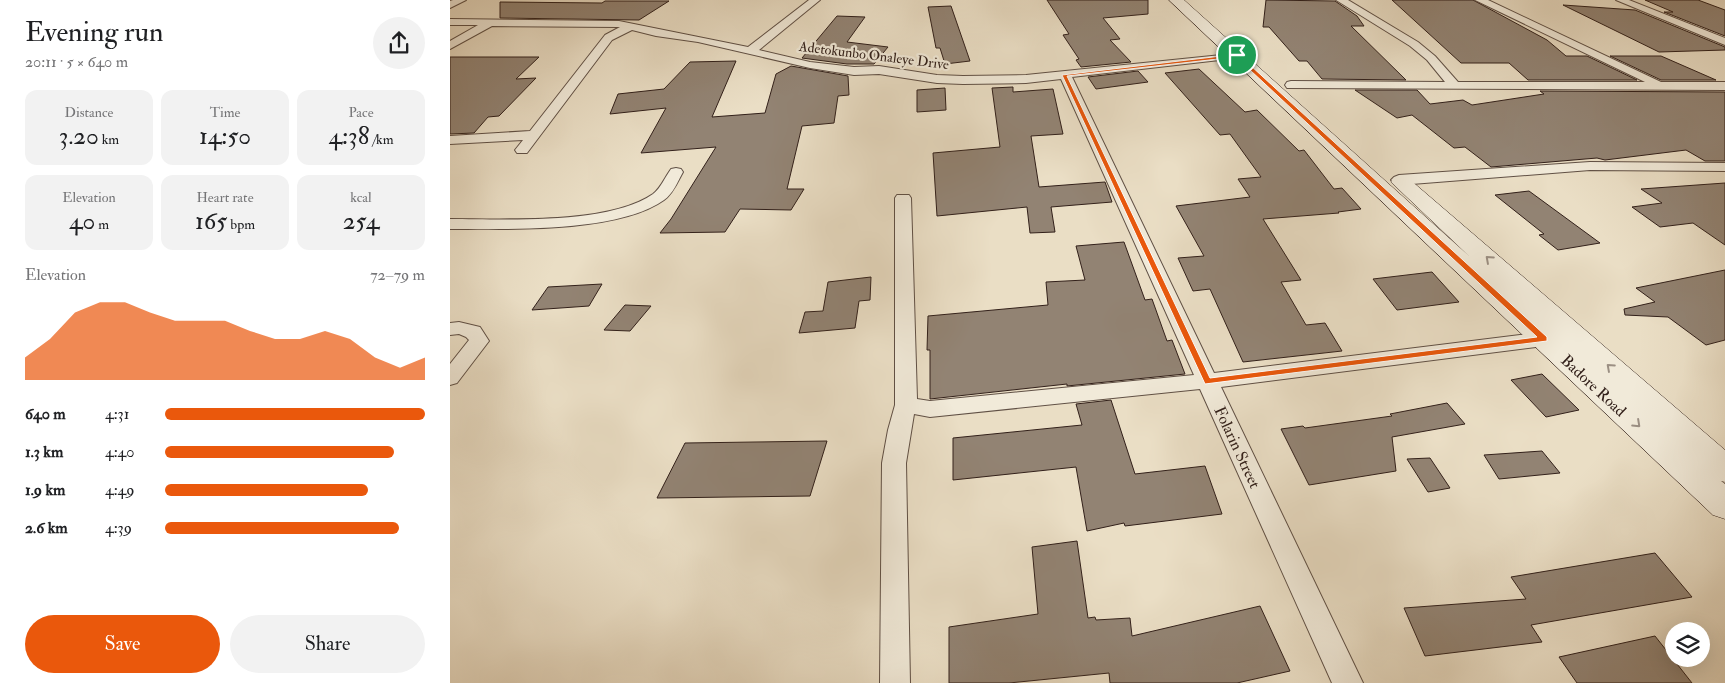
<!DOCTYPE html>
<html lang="en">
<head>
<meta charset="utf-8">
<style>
	:root { --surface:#fff; --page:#f2f2f2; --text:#202124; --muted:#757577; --accent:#ea580c }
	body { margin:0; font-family:"IM FELL Double Pica",serif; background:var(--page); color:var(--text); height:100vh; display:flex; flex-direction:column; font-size:19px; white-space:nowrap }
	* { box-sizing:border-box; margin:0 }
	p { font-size:16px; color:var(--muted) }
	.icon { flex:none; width:28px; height:28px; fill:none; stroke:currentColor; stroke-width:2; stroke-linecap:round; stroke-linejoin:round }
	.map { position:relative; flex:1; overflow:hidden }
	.panel { display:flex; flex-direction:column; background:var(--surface); width:450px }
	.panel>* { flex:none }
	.tools { position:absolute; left:1215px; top:622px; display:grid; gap:10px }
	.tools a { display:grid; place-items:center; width:45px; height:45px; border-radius:50%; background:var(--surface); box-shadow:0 5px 20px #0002; font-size:25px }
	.pin { position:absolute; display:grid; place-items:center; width:42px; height:42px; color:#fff; margin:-21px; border:2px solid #fff; border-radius:50%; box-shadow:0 1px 5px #0007 }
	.round { display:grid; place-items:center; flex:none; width:52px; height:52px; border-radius:26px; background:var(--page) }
	.headline { display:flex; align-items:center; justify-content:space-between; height:85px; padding:0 25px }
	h1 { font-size:28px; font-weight:600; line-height:38px }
	.metrics { display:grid; grid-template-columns:repeat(3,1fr); gap:8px; height:85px; padding:5px 25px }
	.metrics div { display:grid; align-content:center; border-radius:12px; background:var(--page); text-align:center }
	.metrics b { font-size:25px; font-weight:600 }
	.metrics small { font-size:14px; font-weight:400 }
	.metrics p { font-size:14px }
	.chart { height:140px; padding:10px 25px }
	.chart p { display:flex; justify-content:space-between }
	.chart svg { width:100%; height:90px; margin-top:5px; fill:var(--accent); opacity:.7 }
	.cta { display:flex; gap:10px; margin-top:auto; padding:10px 25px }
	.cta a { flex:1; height:58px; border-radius:30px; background:var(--accent); color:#fff; font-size:20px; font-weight:600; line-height:58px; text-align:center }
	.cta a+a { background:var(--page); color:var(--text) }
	ul { padding:0 25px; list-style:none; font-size:16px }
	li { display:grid; grid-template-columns:80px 60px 1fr; align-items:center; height:38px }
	li i { height:12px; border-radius:6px; background:var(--accent) }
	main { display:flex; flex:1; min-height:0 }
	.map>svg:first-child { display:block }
	.building { fill:#928373; stroke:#32201a }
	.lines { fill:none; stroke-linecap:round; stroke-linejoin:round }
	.minor-casing { stroke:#605045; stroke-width:2 }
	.secondary-casing { stroke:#32201a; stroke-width:1 }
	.minor { fill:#f1ead9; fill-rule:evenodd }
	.secondary { fill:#f1ead9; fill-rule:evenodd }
	.oneway { stroke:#9b8f83 }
	.route { fill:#ea580c; stroke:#fff; fill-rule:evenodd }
	.labels { text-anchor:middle; stroke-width:4.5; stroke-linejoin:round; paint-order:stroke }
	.far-street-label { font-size:14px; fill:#32201a; stroke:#f1ead9 }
	.street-label { font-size:16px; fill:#32201a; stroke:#f1ead9 }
</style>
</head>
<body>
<main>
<section class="panel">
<div class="headline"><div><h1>Evening run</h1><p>20:11 · 5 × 640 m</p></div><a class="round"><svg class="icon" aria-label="share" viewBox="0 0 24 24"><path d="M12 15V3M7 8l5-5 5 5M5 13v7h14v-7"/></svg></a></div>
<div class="metrics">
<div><p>Distance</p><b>3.20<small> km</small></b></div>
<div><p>Time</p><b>14:50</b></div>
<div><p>Pace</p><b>4:38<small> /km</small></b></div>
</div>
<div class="metrics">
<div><p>Elevation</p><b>40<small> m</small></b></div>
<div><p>Heart rate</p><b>165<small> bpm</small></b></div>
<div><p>kcal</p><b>254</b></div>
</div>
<div class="chart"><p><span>Elevation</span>72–79 m</p>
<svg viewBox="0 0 160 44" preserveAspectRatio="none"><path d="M0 44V33L10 24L20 11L30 6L40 6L50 11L60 15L70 15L80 15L90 20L100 24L110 24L120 20L130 24L140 33L150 38L160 33V44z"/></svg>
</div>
<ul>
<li><b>640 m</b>4:31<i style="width:100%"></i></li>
<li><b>1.3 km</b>4:40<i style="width:88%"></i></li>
<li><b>1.9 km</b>4:49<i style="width:78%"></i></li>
<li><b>2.6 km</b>4:39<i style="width:90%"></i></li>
</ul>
<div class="cta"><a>Save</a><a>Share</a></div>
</section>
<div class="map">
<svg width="1275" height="683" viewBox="0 0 1275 683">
	<rect width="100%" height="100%" fill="#eadec5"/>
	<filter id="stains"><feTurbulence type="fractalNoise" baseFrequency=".004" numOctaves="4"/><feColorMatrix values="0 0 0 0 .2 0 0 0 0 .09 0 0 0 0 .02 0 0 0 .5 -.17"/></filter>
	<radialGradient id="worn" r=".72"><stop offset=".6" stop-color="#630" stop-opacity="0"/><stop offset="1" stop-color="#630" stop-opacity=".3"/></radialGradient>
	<g class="building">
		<polygon points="597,0 698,0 698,14 653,18 670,39 660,40 681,62 631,67 626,60 629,59 613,35 619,34"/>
		<polygon points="816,0 885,1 907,16 914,26 901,26 956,80 872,79 857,61 849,61 819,27 813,27"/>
		<polygon points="942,0 1023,0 1097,40 1116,56 1137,56 1187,80 1078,80 1059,63 1011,63"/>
		<polygon points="1195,0 1248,0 1275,10 1275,36 1214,12 1223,12"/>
		<polygon points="155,1 219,1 189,20 50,18 50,2 152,3"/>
		<polygon points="1113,5 1185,10 1275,47 1275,50 1209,52"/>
		<polygon points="501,6 520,61 495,64 490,48 486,48 478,7"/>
		<polygon points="387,16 415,17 397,42 438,47 424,64 397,64 352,58"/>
		<polygon points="1160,56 1211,56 1266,80 1211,80"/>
		<polygon points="0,57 89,57 66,79 86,78 49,116 38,117 24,133 0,134"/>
		<polygon points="286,61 262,117 315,113 326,74 341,66 398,76 399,95 388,96 384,123 352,126 337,189 354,189 341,210 290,209 275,232 210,233 221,219 266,147 191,153 216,108 160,114 168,94 214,89 240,62"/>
		<polygon points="749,69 795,112 807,110 849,151 854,150 884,189 892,188 911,209 888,212 889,213 813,219 851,280 831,282 856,325 875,323 892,351 793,362 760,289 743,291 728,258 754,256 726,206 800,197 788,179 811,177 780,134 770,135 715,73"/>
		<polygon points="688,71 698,82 646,89 638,77"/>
		<polygon points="563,87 563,92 603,89 613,134 581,136 589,187 655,182 662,202 601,207 605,232 580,233 577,207 487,216 483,153 550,147 542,88"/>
		<polygon points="495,88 496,110 467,112 467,90"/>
		<polygon points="905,90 967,90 980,104 1013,100 1022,105 1094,94 1090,91 1275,92 1275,161 1255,161 1236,150 1155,160 1147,158 1041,167 1015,147 1004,148 962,115 947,118"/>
		<polygon points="1275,183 1275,245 1243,223 1210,227 1182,207 1212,203 1191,189"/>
		<polygon points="1079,191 1150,243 1108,250 1089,235 1094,234 1045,195"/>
		<polygon points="674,242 695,300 702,299 717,341 722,340 735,374 617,386 617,384 480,399 480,350 477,350 478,316 598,305 596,282 635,280 626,246"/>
		<polygon points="1275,270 1275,340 1256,345 1218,317 1175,315 1174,309 1205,302 1186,288"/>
		<polygon points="982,272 1009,302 947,310 923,279"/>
		<polygon points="421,277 420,300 409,301 405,328 349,333 355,312 373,311 378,282"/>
		<polygon points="152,284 139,306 82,310 98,287"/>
		<polygon points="175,305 201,306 180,331 154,330"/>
		<polygon points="1092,374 1129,410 1096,417 1061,380"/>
		<polygon points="661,400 685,474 755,466 772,514 675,526 674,523 637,531 626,467 503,480 503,438 632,425 626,404"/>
		<polygon points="997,403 1015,424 942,437 946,471 859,485 831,429 853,426 855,428 942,416 940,414"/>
		<polygon points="377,441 360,496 207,498 235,443"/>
		<polygon points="1092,451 1110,473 1049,479 1034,455"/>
		<polygon points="980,458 1000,488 978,492 957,459"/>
		<polygon points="627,541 638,618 645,617 646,620 680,618 682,636 810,606 840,671 787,683 660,683 659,673 559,683 499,683 499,627 588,614 582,547"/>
		<polygon points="1205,553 1242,597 1081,625 1092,642 975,656 954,608 1076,599 1061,577"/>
		<polygon points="1205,636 1242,683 1127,683 1109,657"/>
	</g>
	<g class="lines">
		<defs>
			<g id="minor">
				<polygon points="3,0 16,0 0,8 0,1"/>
				<polygon points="359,0 370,0 309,50 360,62 404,67 429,66 487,75 513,76 576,75 791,53 793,55 787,58 622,77 764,373 1094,332 1101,334 1104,339 1101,344 1094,346 771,387 913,683 882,683 750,389 480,417 464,414 456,463 460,683 430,683 432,463 438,430 445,405 445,198 447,195 459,195 461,198 467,399 480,401 744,375 611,79 576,83 513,84 487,83 429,74 404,75 360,68 248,42 206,36 182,30 162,40 77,153 67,153 65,150 73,140 0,144 0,136 80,131 155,35 170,27 42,26 0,49 0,41 28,25 0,25 0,19 169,21 298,47"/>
				<polygon points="886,0 898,0 968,42 985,56 1008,82 1195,82 1025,0 1038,0 1211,82 1275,82 1275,90 837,88 835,85 837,82 841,81 995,82 977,60 960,46"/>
				<polygon points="1166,0 1179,0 1275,38 1275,45"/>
				<polygon points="1140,162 1275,163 1275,171 1140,170 949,185 944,183 941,180 944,177 949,175"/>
				<path d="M 226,168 L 231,169 L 233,172 C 228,181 223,194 214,200 C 168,233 56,229 0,229 L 0,219 C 55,219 158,225 203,194 C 211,188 215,177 221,169 Z"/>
				<polygon points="9,322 30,327 39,341 7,383 0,385 0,364 19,340 16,337 9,334 0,335 0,323"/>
			</g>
			<polygon id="secondary" points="719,0 734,0 1019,256 941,182 944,178 951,176 958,178 1275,450 1275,482 1271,481 1275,484 1275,519 1263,515"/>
		</defs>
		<use href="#minor" class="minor-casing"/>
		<use href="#secondary" class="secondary-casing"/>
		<use href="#minor" class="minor"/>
		<use href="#secondary" class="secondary"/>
	</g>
	<defs><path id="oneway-chevron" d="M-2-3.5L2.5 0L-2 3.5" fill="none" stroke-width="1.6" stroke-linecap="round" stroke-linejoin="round" transform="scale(1.25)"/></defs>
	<g class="oneway">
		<use href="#oneway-chevron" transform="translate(1039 259) rotate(-138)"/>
		<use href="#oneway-chevron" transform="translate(1160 367) rotate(-138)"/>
		<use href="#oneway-chevron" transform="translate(1187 424) rotate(43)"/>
	</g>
	<path class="route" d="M 788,54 L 1097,337 L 1097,341 L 755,384 L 612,75 ZM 786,57 L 1087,337 L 760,378 L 617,76 Z"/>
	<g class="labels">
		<g class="far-street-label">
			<text transform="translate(424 55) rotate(7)" y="5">Adetokunbo Onaleye Drive</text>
		</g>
		<g class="street-label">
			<text transform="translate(1144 385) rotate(43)" y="6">Badore Road</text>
			<text transform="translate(788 447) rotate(65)" y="6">Folarin Street</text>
		</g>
	</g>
	<rect width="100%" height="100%" filter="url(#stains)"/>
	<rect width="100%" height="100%" fill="url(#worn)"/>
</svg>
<div class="tools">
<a><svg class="icon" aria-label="layers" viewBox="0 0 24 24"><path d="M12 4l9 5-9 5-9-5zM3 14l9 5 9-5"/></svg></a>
</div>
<div class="pin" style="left:787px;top:55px;background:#1e9e55"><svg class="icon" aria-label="arrive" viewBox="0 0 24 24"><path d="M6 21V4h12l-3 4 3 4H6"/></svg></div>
</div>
</main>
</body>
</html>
